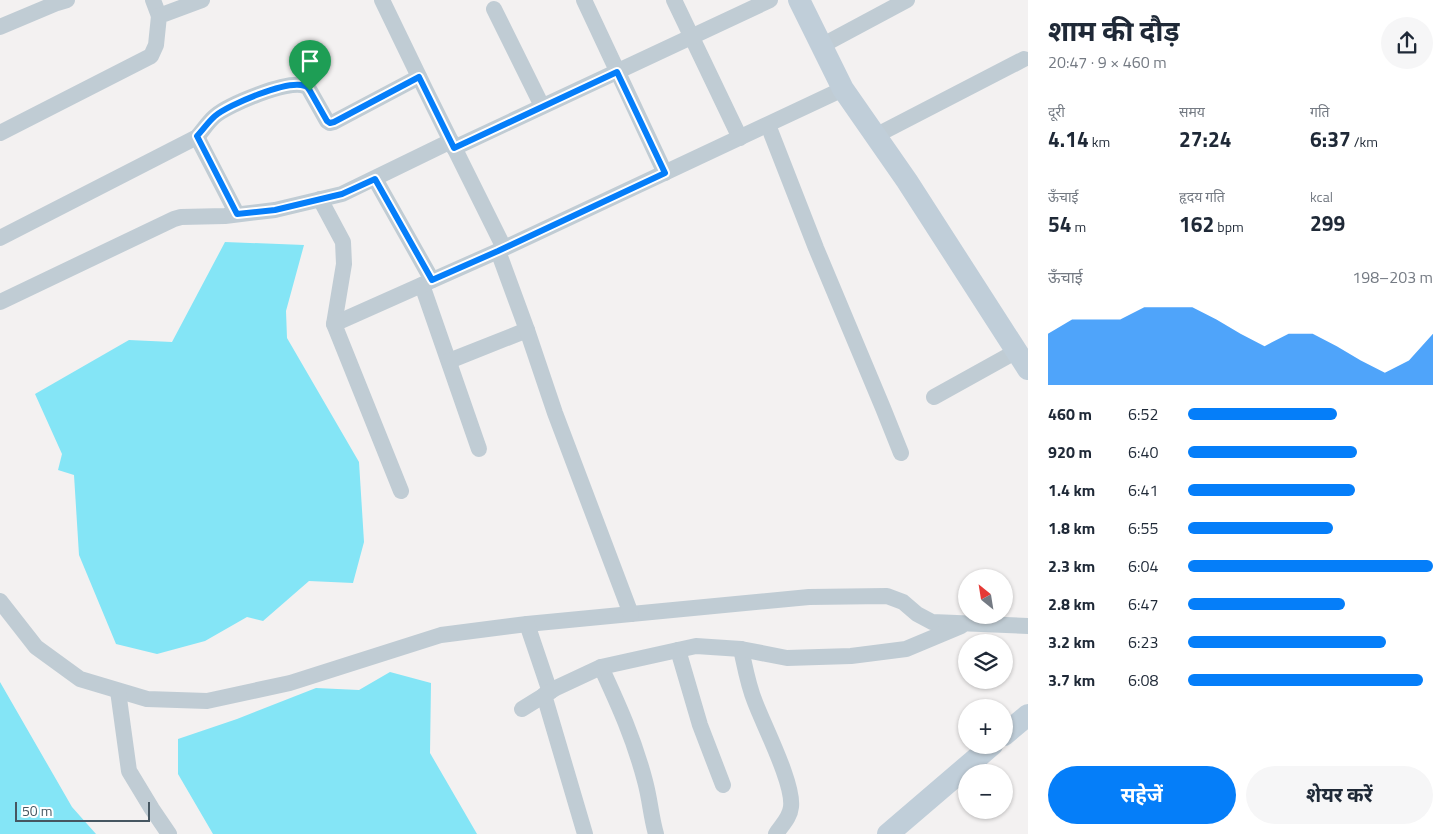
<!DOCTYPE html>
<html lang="hi">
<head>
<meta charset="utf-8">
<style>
	:root { --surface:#fff; --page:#f6f6f7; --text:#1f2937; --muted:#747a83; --accent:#057ef9 }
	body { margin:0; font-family:"Titillium Web","Noto Sans Devanagari",sans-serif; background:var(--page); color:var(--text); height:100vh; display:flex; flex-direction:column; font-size:19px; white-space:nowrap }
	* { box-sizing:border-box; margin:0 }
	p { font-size:16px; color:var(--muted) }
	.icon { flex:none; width:28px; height:28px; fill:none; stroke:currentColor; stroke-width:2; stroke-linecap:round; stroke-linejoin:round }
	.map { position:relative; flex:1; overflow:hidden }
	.drawer { display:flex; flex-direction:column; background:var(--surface); width:425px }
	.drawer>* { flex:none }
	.needle { width:32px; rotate:330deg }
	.tools { position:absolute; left:958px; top:569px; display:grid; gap:10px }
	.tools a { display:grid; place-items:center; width:55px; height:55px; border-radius:50%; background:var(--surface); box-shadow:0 1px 4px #0004; font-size:25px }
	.scale { position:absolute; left:15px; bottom:12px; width:135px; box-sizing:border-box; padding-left:5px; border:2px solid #465661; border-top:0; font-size:14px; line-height:18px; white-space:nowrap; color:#465661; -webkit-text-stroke:4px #fff; paint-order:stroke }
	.pin { position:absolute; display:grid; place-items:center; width:42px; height:42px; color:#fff; margin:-51px -21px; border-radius:50% 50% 50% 0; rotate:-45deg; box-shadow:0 0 5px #0007 }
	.pin .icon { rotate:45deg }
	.round { display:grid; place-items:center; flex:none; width:52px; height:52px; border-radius:26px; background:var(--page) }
	.summary { display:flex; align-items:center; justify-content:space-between; height:85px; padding:0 20px }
	h1 { font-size:28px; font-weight:700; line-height:38px }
	.figures { display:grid; grid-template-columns:repeat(3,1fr); gap:8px; height:85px; padding:5px 20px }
	.figures div { display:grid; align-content:center }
	.figures b { font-size:21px; font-weight:700 }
	.figures small { font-size:14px; font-weight:400 }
	.figures p { font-size:14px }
	.chart { height:140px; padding:10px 20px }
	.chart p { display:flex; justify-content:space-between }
	.chart svg { width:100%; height:90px; margin-top:5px; fill:var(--accent); opacity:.7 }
	.primary-button { display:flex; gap:10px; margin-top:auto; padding:10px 20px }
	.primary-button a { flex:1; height:58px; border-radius:30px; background:var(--accent); color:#fff; font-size:20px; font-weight:700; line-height:58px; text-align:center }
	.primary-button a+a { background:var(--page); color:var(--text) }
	ul { padding:0 20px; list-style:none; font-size:16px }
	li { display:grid; grid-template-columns:80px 60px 1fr; align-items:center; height:38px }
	li i { height:12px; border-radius:6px; background:var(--accent) }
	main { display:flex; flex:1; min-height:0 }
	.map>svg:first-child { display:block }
	.water { fill:#84e5f6 }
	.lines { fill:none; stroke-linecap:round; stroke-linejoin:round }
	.street { stroke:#c0ccd4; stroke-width:16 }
	.secondary { stroke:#c0ced9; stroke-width:22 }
	.route-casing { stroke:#fff; stroke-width:10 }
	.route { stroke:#057ef9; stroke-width:6 }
</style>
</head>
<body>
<main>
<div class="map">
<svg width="1028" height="834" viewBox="0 0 1028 834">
	<rect width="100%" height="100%" fill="#f3f1f1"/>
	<g class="water">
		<polygon points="225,242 304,245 286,311 287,338 359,462 364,542 353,583 309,581 263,621 247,617 205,641 157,654 116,644 79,555 74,475 58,470 62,454 35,394 129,340 172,342"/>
		<polygon points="390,672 431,683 430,753 477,834 213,834 178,774 178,739 237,719 316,688 359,690"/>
		<polygon points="0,682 72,807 96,834 0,834"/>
	</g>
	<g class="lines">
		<g class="street">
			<polyline points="153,0 159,16"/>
			<polyline points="382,0 425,89 504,248"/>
			<polyline points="584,0 665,173"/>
			<polyline points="674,0 740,138"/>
			<polyline points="494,9 542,106"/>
			<polyline points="0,27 57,3 67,0"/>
			<polyline points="821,46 907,0"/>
			<polyline points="768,125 816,248 883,408 901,453"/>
			<polyline points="0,133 151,56 156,45 159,16 202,0"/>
			<polyline points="875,136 1024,59"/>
			<polyline points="197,137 237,214"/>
			<polyline points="454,148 770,0"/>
			<polyline points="375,179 432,280"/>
			<polyline points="320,199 343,242 344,264 334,324 401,491"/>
			<path d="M 0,238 L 197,137 C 203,130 208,122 215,116 C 228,105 288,79 305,86 C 308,87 308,88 310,91 L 327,121 L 330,123 L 334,122 L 419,77"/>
			<polyline points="422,285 479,449"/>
			<polyline points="0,302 174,219 181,217 225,216 275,210 342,194 451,141"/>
			<polyline points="334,324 498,251"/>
			<polyline points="449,361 527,330"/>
			<polyline points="934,397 1017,351"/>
			<polyline points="0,601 36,647 80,679 147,699 207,701 290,683 441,635 527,624 809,597 887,596 903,602 917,614 932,622 1028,626"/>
			<polyline points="631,614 555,413 527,330 498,251 843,89"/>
			<polyline points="527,624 550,692"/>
			<path d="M 741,649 C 745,667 748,685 755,702 C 764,726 794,784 791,807 C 790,818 781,826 776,834"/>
			<polyline points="678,650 700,725 723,785"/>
			<path d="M 601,667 C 619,706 634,739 645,781 C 650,799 651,817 656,834"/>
			<polyline points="118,691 129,771 152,809 169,834"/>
			<polyline points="544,695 585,834"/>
			<polyline points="522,709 556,688 601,667 696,646 741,649 787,658 851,656 906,649 961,626"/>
		</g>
		<g class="secondary">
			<polyline points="799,0 843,89 907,181 1028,369"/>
			<polyline points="1004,735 1028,715"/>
			<polyline points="888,834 992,745"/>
		</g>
	</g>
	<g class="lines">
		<defs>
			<path id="route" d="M 617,72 L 665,173 L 498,251 L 432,280 L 375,179 L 342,194 L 275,210 L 237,214 L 197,136 C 203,130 208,122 215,116 C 228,105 288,79 305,86 C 308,87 308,88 310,91 L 327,121 L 330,123 L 334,122 L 419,77 L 454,148 Z"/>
		</defs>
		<use href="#route" class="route-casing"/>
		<use href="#route" class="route"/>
	</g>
</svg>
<div class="tools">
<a><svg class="needle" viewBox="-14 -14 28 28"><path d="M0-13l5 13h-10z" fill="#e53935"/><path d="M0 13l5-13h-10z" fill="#747a83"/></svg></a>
<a><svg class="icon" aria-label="layers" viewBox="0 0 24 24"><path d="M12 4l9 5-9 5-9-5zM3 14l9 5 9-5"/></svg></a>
<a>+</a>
<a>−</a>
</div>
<div class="scale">50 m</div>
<div class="pin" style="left:310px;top:91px;background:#1e9e55"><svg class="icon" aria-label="arrive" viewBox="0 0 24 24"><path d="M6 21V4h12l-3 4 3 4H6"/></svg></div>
</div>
<section class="drawer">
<div class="summary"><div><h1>शाम की दौड़</h1><p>20:47 · 9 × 460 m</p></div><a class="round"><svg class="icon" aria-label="share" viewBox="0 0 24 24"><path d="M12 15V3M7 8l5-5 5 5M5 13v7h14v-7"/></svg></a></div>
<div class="figures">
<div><p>दूरी</p><b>4.14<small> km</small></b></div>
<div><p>समय</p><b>27:24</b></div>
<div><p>गति</p><b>6:37<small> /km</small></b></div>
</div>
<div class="figures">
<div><p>ऊँचाई</p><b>54<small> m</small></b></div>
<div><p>हृदय गति</p><b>162<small> bpm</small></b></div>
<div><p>kcal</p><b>299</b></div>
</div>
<div class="chart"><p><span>ऊँचाई</span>198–203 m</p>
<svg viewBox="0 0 160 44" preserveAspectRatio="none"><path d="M0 44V19L10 12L20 12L30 12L40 6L50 6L60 6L70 12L80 19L90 25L100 19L110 19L120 25L130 32L140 38L150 32L160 19V44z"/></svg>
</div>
<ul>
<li><b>460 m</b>6:52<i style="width:61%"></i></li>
<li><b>920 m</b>6:40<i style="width:69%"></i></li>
<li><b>1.4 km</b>6:41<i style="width:68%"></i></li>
<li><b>1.8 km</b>6:55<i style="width:59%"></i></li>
<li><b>2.3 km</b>6:04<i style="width:100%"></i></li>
<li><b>2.8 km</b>6:47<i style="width:64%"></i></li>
<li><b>3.2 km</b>6:23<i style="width:81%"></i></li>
<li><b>3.7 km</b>6:08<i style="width:96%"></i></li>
</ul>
<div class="primary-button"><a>सहेजें</a><a>शेयर करें</a></div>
</section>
</main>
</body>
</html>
